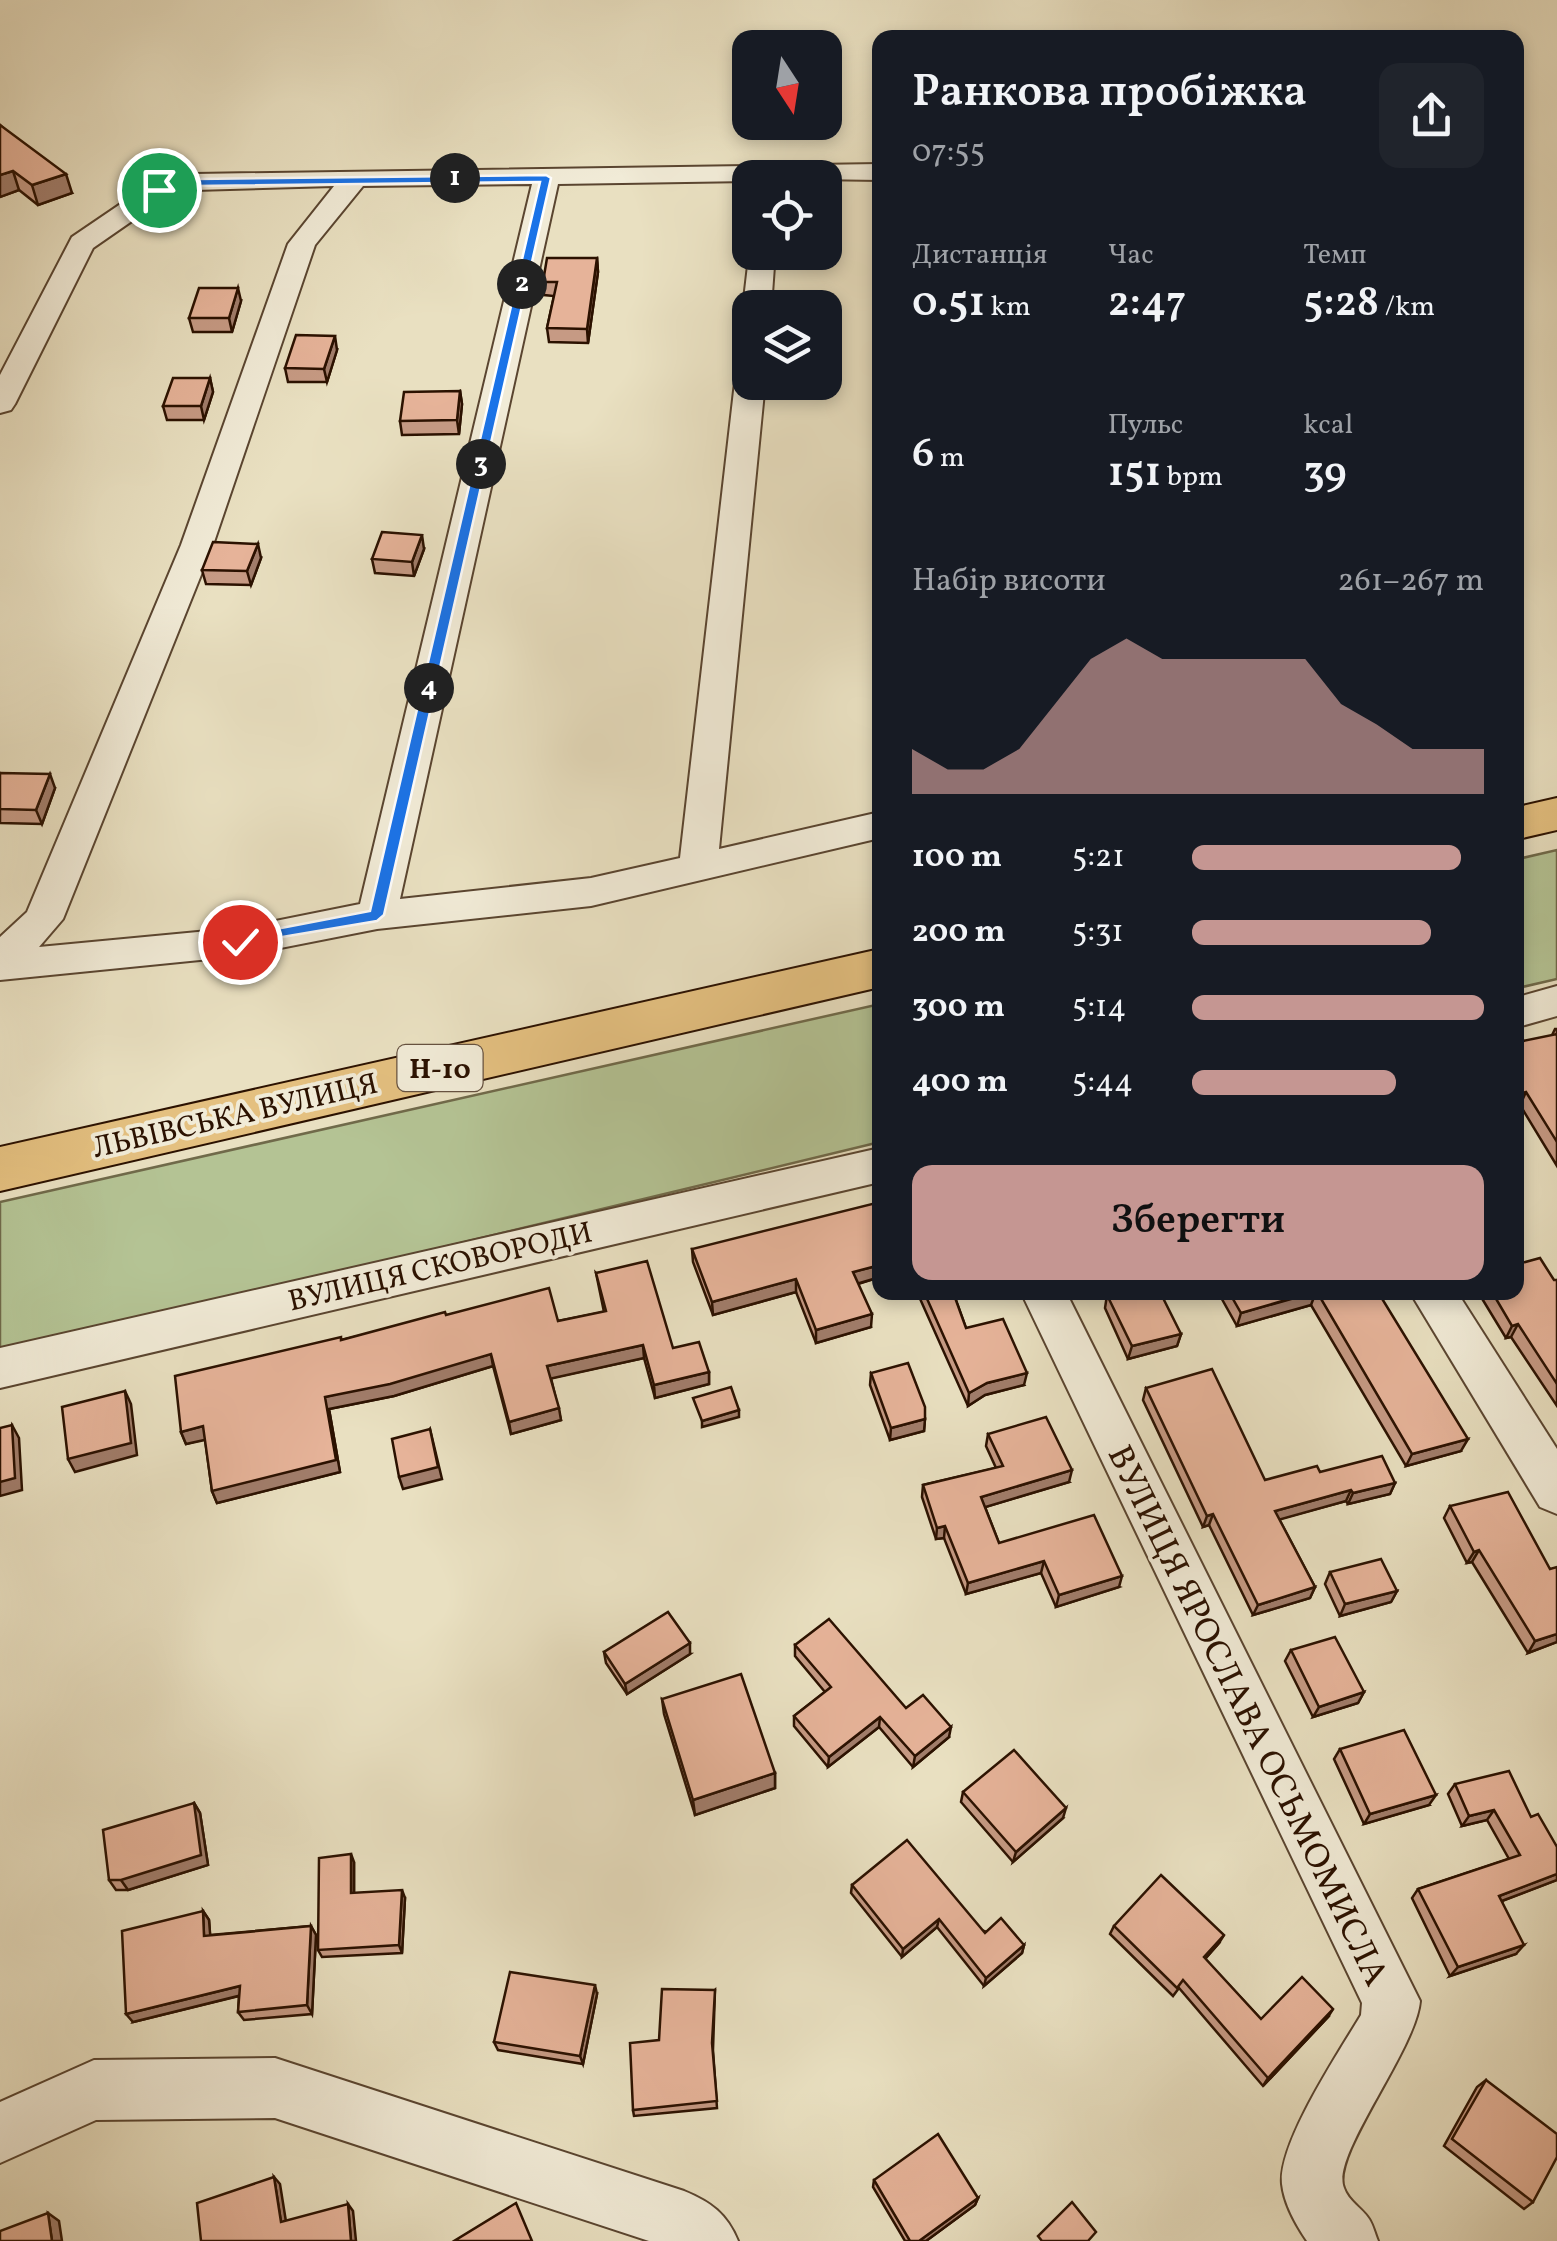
<!DOCTYPE html>
<html lang="uk">
<head>
<meta charset="utf-8">
<style>
	:root { --surface:#171b24; --page:#20242c; --text:#f1f3f6; --muted:#9ea1a6; --accent:#c59692 }
	body { margin:0; font-family:Vollkorn,serif; background:var(--page); color:var(--text); height:100vh; display:flex; flex-direction:column; font-size:38px; white-space:nowrap }
	* { box-sizing:border-box; margin:0 }
	p { font-size:32px; color:var(--muted) }
	.icon { flex:none; width:55px; height:55px; fill:none; stroke:currentColor; stroke-width:2; stroke-linecap:round; stroke-linejoin:round }
	.map { position:relative; flex:1; overflow:hidden }
	.sheet { position:absolute; left:872px; top:30px; width:652px; height:1270px; display:flex; flex-direction:column; background:var(--surface); border-radius:20px; box-shadow:0 5px 15px #0003 }
	.sheet>* { flex:none }
	.needle { width:65px; rotate:168deg }
	.tools { position:absolute; left:732px; top:30px; display:grid; gap:20px }
	.tools a { display:grid; place-items:center; width:110px; height:110px; border-radius:20px; background:var(--surface); box-shadow:0 5px 15px #0003; font-size:50px }
	.pin { position:absolute; display:grid; place-items:center; width:85px; height:85px; color:#fff; margin:-42px; border:5px solid #fff; border-radius:50%; box-shadow:0 2px 10px #0007 }
	.km { position:absolute; width:50px; height:50px; margin:-25px; border-radius:50%; background:#222; color:#fff; font-size:28px; line-height:50px; text-align:center }
	.round { display:grid; place-items:center; flex:none; width:105px; height:105px; border-radius:20px; background:var(--page) }
	.overview { display:flex; align-items:center; justify-content:space-between; height:170px; padding:0 40px }
	h1 { font-size:45px; font-weight:600; line-height:75px }
	.metrics { display:grid; grid-template-columns:repeat(3,1fr); gap:15px; height:170px; padding:10px 40px }
	.metrics div { display:grid; align-content:center }
	.metrics b { font-size:42px; font-weight:600 }
	.metrics small { font-size:28px; font-weight:400 }
	.metrics p { font-size:28px }
	.chart { height:280px; padding:20px 40px }
	.chart p { display:flex; justify-content:space-between }
	.chart svg { width:100%; height:180px; margin-top:10px; fill:var(--accent); opacity:.7 }
	.button { display:flex; gap:20px; margin-top:auto; padding:20px 40px }
	.button a { flex:1; height:115px; border-radius:20px; background:var(--accent); color:#111; font-size:40px; font-weight:600; line-height:115px; text-align:center }
	ul { padding:0 40px; list-style:none; font-size:32px }
	li { display:grid; grid-template-columns:160px 120px 1fr; align-items:center; height:75px }
	li i { height:25px; border-radius:12px; background:var(--accent) }
	.map>svg:first-child { display:block }
	.green { fill:#b4c394; stroke:#706a4a; stroke-width:2.5 }
	.lines { fill:none; stroke-linecap:round; stroke-linejoin:round }
	.minor-casing { stroke:#5a4530; stroke-width:4 }
	.major-casing { stroke:#2b1100; stroke-width:4 }
	.minor { fill:#f1ebd7; fill-rule:evenodd }
	.major { fill:#e4c080; fill-rule:evenodd }
	.wall { fill:#c69a84; stroke:#2b1100; stroke-width:2.5 }
	.shaded-wall { fill:#a17d6b; stroke:#2b1100; stroke-width:2.5 }
	.building { fill:#e6b399; stroke:#2b1100; stroke-width:2.5 }
	.route { fill:#1a73e8; stroke:#fff; stroke-width:2.5 }
	.labels { text-anchor:middle; stroke-width:8; stroke-linejoin:round; paint-order:stroke }
	.shield { fill:#f1ebd7; stroke:#665240; stroke-width:2.5 }
	.shield-label { font-size:28px; font-weight:bold; fill:#2b1100 }
	.street-label { font-size:30px; fill:#2b1100; stroke:#f1ebd7 }
	.near-street-label { font-size:35px; fill:#2b1100; stroke:#f1ebd7 }
</style>
</head>
<body>
<div class="map">
<svg width="1557" height="2241" viewBox="0 0 1557 2241">
	<rect width="100%" height="100%" fill="#e9e0c1"/>
	<filter id="stains"><feTurbulence type="fractalNoise" baseFrequency=".002" numOctaves="4"/><feColorMatrix values="0 0 0 0 .2 0 0 0 0 .09 0 0 0 0 .02 0 0 0 .5 -.17"/></filter>
	<radialGradient id="worn" r=".72"><stop offset=".6" stop-color="#630" stop-opacity="0"/><stop offset="1" stop-color="#630" stop-opacity=".3"/></radialGradient>
	<g class="green">
		<polygon points="1557,850 1557,979 1518,988 1518,859"/>
		<polygon points="880,1004 880,1142 0,1354 0,1202"/>
	</g>
	<g class="lines">
		<defs>
			<g id="minor">
				<path d="M 880,164 L 880,180 L 750,178 L 750,181 L 558,184 L 400,899 L 591,878 L 680,858 L 735,382 L 739,376 L 750,373 L 750,382 L 765,382 L 719,849 L 880,812 L 880,838 L 591,906 L 377,929 L 240,956 L 0,980 L 0,937 L 27,912 L 181,545 L 288,244 L 334,186 L 195,190 L 168,196 L 93,248 L 15,404 L 11,410 L 0,413 L 0,375 L 72,237 L 150,184 L 195,174 ZM 532,184 L 360,904 L 240,928 L 39,947 L 63,919 L 213,545 L 315,245 L 363,186 Z"/>
				<polygon points="750,248 750,252 775,252 771,308 750,308 750,315 743,308"/>
				<polygon points="1557,986 1557,1016 1518,1027 1518,997"/>
				<polygon points="880,1148 880,1182 0,1388 0,1348"/>
				<path d="M 1021,1292 L 1066,1292 L 1420,2001 C 1416,2050 1330,2156 1344,2188 C 1348,2201 1362,2208 1369,2219 C 1373,2225 1375,2234 1378,2241 L 1307,2241 C 1296,2225 1284,2203 1282,2184 C 1278,2143 1339,2052 1361,2015 L 1362,2003 Z"/>
				<polygon points="1410,1292 1457,1292 1557,1449 1557,1514 1540,1507"/>
				<path d="M 275,2058 L 684,2191 C 711,2202 727,2214 738,2241 L 649,2241 L 275,2118 L 96,2120 L 0,2163 L 0,2102 L 94,2060 Z"/>
			</g>
			<g id="major">
				<polygon points="1557,798 1557,830 1518,839 1518,807"/>
				<polygon points="880,949 880,987 0,1191 0,1147"/>
			</g>
		</defs>
		<use href="#minor" class="minor-casing"/>
		<use href="#major" class="major-casing"/>
		<use href="#minor" class="minor"/>
		<use href="#major" class="major"/>
	</g>
	<g class="wall">
		<polygon points="0,125 72,193 38,205 19,190 0,197"/>
		<polygon points="597,258 598,272 588,343 549,342 547,328 554,296 544,295 543,282"/>
		<polygon points="241,301 232,332 193,332 189,318"/>
		<polygon points="337,350 327,382 288,382 285,368"/>
		<polygon points="210,378 213,392 204,420 167,420 163,406"/>
		<polygon points="460,391 462,404 459,434 402,435 400,421"/>
		<polygon points="424,549 414,576 375,573 372,559"/>
		<polygon points="261,558 251,585 206,584 202,570"/>
		<polygon points="0,773 55,788 42,824 0,823"/>
		<polygon points="1555,1029 1557,1029 1557,1166 1520,1105 1518,1106"/>
		<polygon points="692,1249 880,1277 858,1284 871,1327 816,1343 796,1292 713,1315 693,1262"/>
		<polygon points="596,1273 673,1348 709,1372 709,1384 655,1398 644,1358 551,1378 561,1420 511,1434 493,1366 394,1396 329,1409 340,1472 217,1503 212,1491 205,1439 186,1444 181,1432 342,1340 446,1315 558,1321 604,1312"/>
		<polygon points="1557,1280 1557,1406 1511,1337 1506,1338 1478,1292 1518,1292"/>
		<polygon points="917,1292 953,1292 966,1328 1024,1385 985,1395 968,1406"/>
		<polygon points="1218,1292 1378,1292 1461,1451 1406,1466 1311,1305 1237,1326"/>
		<polygon points="1107,1295 1181,1334 1177,1346 1128,1359 1105,1308"/>
		<polygon points="871,1373 925,1419 924,1431 890,1440 870,1385"/>
		<polygon points="1146,1388 1265,1480 1320,1472 1395,1483 1390,1494 1348,1504 1346,1501 1279,1519 1315,1587 1310,1598 1253,1615 1209,1525 1203,1527 1143,1400"/>
		<polygon points="988,1434 1069,1482 985,1507 999,1543 1119,1587 1056,1607 1041,1573 966,1594 944,1538 936,1539 922,1497 923,1485 996,1468 986,1446"/>
		<polygon points="1450,1506 1557,1642 1528,1653 1472,1562 1467,1563 1444,1518"/>
		<polygon points="1330,1572 1397,1591 1391,1602 1340,1616 1325,1584"/>
		<polygon points="795,1645 906,1708 949,1737 913,1767 879,1727 828,1767 794,1726 794,1716 825,1692 795,1656"/>
		<polygon points="1291,1650 1364,1692 1358,1703 1313,1717 1285,1661"/>
		<polygon points="604,1652 690,1654 627,1694 606,1663"/>
		<polygon points="662,1699 775,1773 775,1788 695,1815 664,1714"/>
		<polygon points="1340,1749 1429,1805 1364,1824 1334,1759"/>
		<polygon points="1455,1784 1531,1817 1557,1847 1557,1880 1502,1901 1516,1954 1450,1976 1412,1898 1418,1889 1509,1859 1487,1820 1462,1826 1448,1794"/>
		<polygon points="963,1792 1063,1818 1013,1862 961,1802"/>
		<polygon points="194,1803 200,1813 208,1865 128,1890 116,1890 109,1880"/>
		<polygon points="354,1862 354,1893 405,1898 402,1953 322,1957 318,1950"/>
		<polygon points="852,1885 1024,1945 1022,1953 984,1986 937,1927 902,1957 851,1893"/>
		<polygon points="203,1911 209,1920 210,1935 311,1926 316,1935 312,2014 244,2020 238,2012 239,1996 133,2022"/>
		<polygon points="1114,1926 1219,1943 1205,1959 1261,2019 1328,2017 1263,2086 1179,1988 1173,1996 1110,1934"/>
		<polygon points="715,1990 713,2050 717,2108 634,2116 633,2110 659,2040"/>
		<polygon points="597,1994 583,2064 498,2050 494,2042"/>
		<polygon points="1486,2080 1533,2202 1524,2209 1444,2146 1477,2087"/>
		<polygon points="874,2180 978,2198 975,2205 926,2241 905,2241 873,2187"/>
	</g>
	<g class="shaded-wall">
		<polygon points="13,171 19,190 0,197 0,175"/>
		<polygon points="66,174 72,193 38,205 32,185"/>
		<polygon points="597,258 598,272 588,343 587,329"/>
		<polygon points="238,288 241,301 232,332 229,318"/>
		<polygon points="335,336 337,350 327,382 324,369"/>
		<polygon points="210,378 213,392 204,420 201,406"/>
		<polygon points="460,391 462,404 459,434 457,420"/>
		<polygon points="422,535 424,549 414,576 412,562"/>
		<polygon points="258,544 261,558 251,585 247,571"/>
		<polygon points="50,774 55,788 42,824 36,810"/>
		<polygon points="1526,1092 1520,1105 1518,1106 1518,1094"/>
		<polygon points="880,1265 880,1277 853,1285 853,1272"/>
		<polygon points="796,1279 796,1292 713,1315 712,1302"/>
		<polygon points="1316,1292 1311,1305 1237,1326 1241,1313"/>
		<polygon points="872,1314 871,1327 816,1343 816,1330"/>
		<polygon points="1518,1324 1511,1337 1506,1338 1512,1326"/>
		<polygon points="1181,1334 1177,1346 1128,1359 1132,1346"/>
		<polygon points="643,1345 644,1358 549,1379 547,1366"/>
		<polygon points="491,1354 493,1366 394,1396 329,1409 340,1472 217,1503 212,1491 325,1397"/>
		<polygon points="709,1372 709,1384 655,1398 654,1385"/>
		<polygon points="1027,1373 1024,1385 985,1395 968,1406 969,1393 987,1383"/>
		<polygon points="125,1391 131,1404 137,1455 75,1472 68,1459"/>
		<polygon points="559,1408 561,1420 511,1434 509,1422"/>
		<polygon points="739,1410 739,1417 702,1427 702,1421"/>
		<polygon points="925,1419 924,1431 890,1440 891,1428"/>
		<polygon points="12,1425 19,1438 22,1490 0,1496 0,1482"/>
		<polygon points="203,1426 209,1439 186,1444 181,1432"/>
		<polygon points="430,1429 442,1479 403,1489 399,1477"/>
		<polygon points="1468,1439 1461,1451 1406,1466 1412,1454"/>
		<polygon points="1072,1470 1069,1482 979,1509 981,1497"/>
		<polygon points="1395,1483 1390,1494 1348,1504 1353,1493"/>
		<polygon points="1351,1490 1346,1501 1271,1522 1275,1511"/>
		<polygon points="1213,1514 1209,1525 1203,1527 1207,1516"/>
		<polygon points="945,1526 944,1538 936,1539 937,1528"/>
		<polygon points="1479,1550 1472,1562 1467,1563 1474,1552"/>
		<polygon points="1044,1561 1041,1573 966,1594 968,1583"/>
		<polygon points="1122,1576 1119,1587 1056,1607 1059,1595"/>
		<polygon points="1315,1587 1310,1598 1253,1615 1258,1605"/>
		<polygon points="1397,1591 1391,1602 1340,1616 1345,1604"/>
		<polygon points="1557,1634 1557,1642 1528,1653 1535,1641"/>
		<polygon points="690,1643 690,1654 627,1694 625,1684"/>
		<polygon points="1364,1692 1358,1703 1313,1717 1319,1707"/>
		<polygon points="880,1717 879,1727 828,1767 829,1757"/>
		<polygon points="951,1727 949,1737 913,1767 915,1756"/>
		<polygon points="775,1773 775,1788 695,1815 693,1800"/>
		<polygon points="1436,1795 1429,1805 1364,1824 1370,1814"/>
		<polygon points="194,1803 200,1813 208,1865 128,1890 121,1880"/>
		<polygon points="1066,1808 1063,1818 1013,1862 1016,1852"/>
		<polygon points="1494,1810 1487,1820 1462,1826 1469,1816"/>
		<polygon points="351,1854 354,1862 354,1901 351,1893"/>
		<polygon points="1557,1874 1557,1880 1491,1905 1499,1896"/>
		<polygon points="402,1890 405,1898 402,1953 399,1945"/>
		<polygon points="203,1911 209,1920 211,1945 204,1936"/>
		<polygon points="939,1919 937,1927 902,1957 903,1949"/>
		<polygon points="311,1926 316,1935 312,2014 307,2005"/>
		<polygon points="1224,1935 1219,1943 1199,1966 1204,1957"/>
		<polygon points="1024,1945 1022,1953 984,1986 986,1978"/>
		<polygon points="1524,1945 1516,1954 1450,1976 1458,1967"/>
		<polygon points="595,1985 597,1994 583,2064 580,2056"/>
		<polygon points="240,1986 246,1994 133,2022 126,2014"/>
		<polygon points="1333,2009 1328,2017 1263,2086 1268,2078"/>
		<polygon points="274,2177 280,2184 287,2228 281,2222"/>
		<polygon points="978,2198 975,2205 926,2241 919,2241"/>
		<polygon points="348,2204 353,2211 356,2241 351,2241"/>
		<polygon points="48,2213 59,2221 62,2241 52,2241"/>
	</g>
	<g class="building">
		<polygon points="0,125 66,174 32,185 13,171 0,175"/>
		<polygon points="547,258 597,258 587,329 547,328 557,282 543,282"/>
		<polygon points="199,288 238,288 229,318 189,318"/>
		<polygon points="296,335 335,336 324,369 285,368"/>
		<polygon points="173,378 210,378 201,406 163,406"/>
		<polygon points="460,391 457,420 400,421 404,392"/>
		<polygon points="382,532 422,535 412,562 372,559"/>
		<polygon points="213,542 258,544 247,571 202,570"/>
		<polygon points="0,773 50,774 36,810 0,809"/>
		<polygon points="1557,1034 1557,1142 1526,1092 1518,1094 1518,1042"/>
		<polygon points="880,1202 880,1265 853,1272 872,1314 816,1330 796,1279 712,1302 692,1249"/>
		<polygon points="1540,1258 1554,1280 1557,1280 1557,1384 1518,1324 1512,1326 1492,1292 1518,1292 1518,1264"/>
		<polygon points="647,1261 673,1348 699,1342 709,1372 654,1385 643,1345 547,1366 559,1408 509,1422 491,1354 390,1384 325,1397 336,1460 212,1491 203,1426 181,1432 175,1376 341,1337 341,1340 445,1312 446,1315 549,1288 558,1321 606,1311 596,1273"/>
		<polygon points="924,1292 953,1292 966,1328 1003,1319 1027,1373 987,1383 969,1393"/>
		<polygon points="1116,1292 1160,1292 1181,1334 1132,1346 1107,1295"/>
		<polygon points="1229,1292 1313,1292 1241,1313"/>
		<polygon points="1317,1292 1378,1292 1468,1439 1412,1454"/>
		<polygon points="908,1363 925,1407 925,1419 891,1428 871,1373"/>
		<polygon points="1212,1369 1265,1480 1317,1466 1320,1472 1382,1456 1395,1483 1353,1493 1351,1490 1275,1511 1315,1587 1258,1605 1213,1514 1207,1516 1146,1388"/>
		<polygon points="731,1387 739,1410 702,1421 693,1398"/>
		<polygon points="125,1391 131,1443 68,1459 62,1407"/>
		<polygon points="1046,1417 1072,1470 981,1497 999,1543 1094,1515 1122,1576 1059,1595 1044,1561 968,1583 945,1526 937,1528 923,1485 1003,1466 988,1434"/>
		<polygon points="12,1425 15,1478 0,1482 0,1428"/>
		<polygon points="430,1429 438,1467 399,1477 392,1439"/>
		<polygon points="1508,1492 1550,1569 1557,1567 1557,1634 1535,1641 1479,1550 1474,1552 1450,1506"/>
		<polygon points="1381,1559 1397,1591 1345,1604 1330,1572"/>
		<polygon points="668,1612 690,1643 625,1684 604,1652"/>
		<polygon points="829,1619 906,1708 923,1695 951,1727 915,1756 880,1717 829,1757 794,1716 831,1687 795,1645"/>
		<polygon points="1335,1637 1364,1692 1319,1707 1291,1650"/>
		<polygon points="741,1674 775,1773 693,1800 662,1699"/>
		<polygon points="1404,1730 1436,1795 1370,1814 1340,1749"/>
		<polygon points="1014,1750 1066,1808 1016,1852 963,1792"/>
		<polygon points="1509,1771 1531,1817 1538,1814 1557,1847 1557,1874 1499,1896 1524,1945 1458,1967 1418,1889 1520,1855 1494,1810 1469,1816 1455,1784"/>
		<polygon points="194,1803 201,1855 121,1880 109,1880 103,1830"/>
		<polygon points="907,1840 985,1933 1001,1918 1024,1945 986,1978 939,1919 903,1949 852,1885"/>
		<polygon points="351,1854 351,1893 402,1890 399,1945 318,1950 319,1858"/>
		<polygon points="1161,1875 1224,1935 1204,1957 1261,2019 1302,1977 1333,2009 1268,2078 1183,1980 1177,1988 1114,1926"/>
		<polygon points="203,1911 204,1936 311,1926 307,2005 238,2012 240,1986 126,2014 122,1931"/>
		<polygon points="510,1972 595,1985 580,2056 494,2042"/>
		<polygon points="662,1989 715,1990 712,2043 717,2101 633,2110 630,2043 659,2040"/>
		<polygon points="1486,2080 1557,2134 1557,2157 1533,2202 1452,2139"/>
		<polygon points="938,2134 978,2198 919,2241 910,2241 874,2180"/>
		<polygon points="274,2177 281,2222 348,2204 351,2241 201,2241 197,2203"/>
		<polygon points="1072,2202 1096,2232 1088,2241 1042,2241 1038,2236"/>
		<polygon points="516,2203 532,2241 454,2241"/>
		<polygon points="48,2213 52,2241 0,2241 0,2231"/>
	</g>
	<polygon class="route" points="546,175 551,178 384,915 377,921 234,945 232,942 240,936 370,911 540,182 196,186 159,194 154,190 196,179"/>
	<g class="labels">
		<rect class="shield" x="397.5" y="1045" width="85" height="46" rx="8"/>
		<g class="shield-label">
			<text x="440" y="1078">Н-10</text>
		</g>
		<g class="street-label">
			<text transform="translate(235 1115) rotate(-13)" y="10">ЛЬВІВСЬКА ВУЛИЦЯ</text>
			<text transform="translate(440 1266) rotate(-13)" y="10">ВУЛИЦЯ СКОВОРОДИ</text>
		</g>
		<g class="near-street-label">
			<text transform="translate(1249 1715) rotate(64)" y="12">ВУЛИЦЯ ЯРОСЛАВА ОСЬМОМИСЛА</text>
		</g>
	</g>
	<rect width="100%" height="100%" filter="url(#stains)"/>
	<rect width="100%" height="100%" fill="url(#worn)"/>
</svg>
<div class="tools">
<a><svg class="needle" viewBox="-14 -14 28 28"><path d="M0-13l5 13h-10z" fill="#e53935"/><path d="M0 13l5-13h-10z" fill="#9ea1a6"/></svg></a>
<a><svg class="icon" aria-label="locate" viewBox="0 0 24 24"><circle cx="12" cy="12" r="6"/><path d="M12 2v4M12 18v4M2 12h4M18 12h4"/></svg></a>
<a><svg class="icon" aria-label="layers" viewBox="0 0 24 24"><path d="M12 4l9 5-9 5-9-5zM3 14l9 5 9-5"/></svg></a>
</div>
<div class="pin" style="left:159px;top:190px;background:#1e9e55"><svg class="icon" aria-label="arrive" viewBox="0 0 24 24"><path d="M6 21V4h12l-3 4 3 4H6"/></svg></div>
<div class="pin" style="left:240px;top:942px;background:#d93025"><svg class="icon" aria-label="check" viewBox="0 0 24 24"><path d="M5 12l5 5 9-10"/></svg></div>
<b class="km" style="left:455px;top:178px">1</b>
<b class="km" style="left:522px;top:284px">2</b>
<b class="km" style="left:481px;top:464px">3</b>
<b class="km" style="left:429px;top:688px">4</b>
<section class="sheet">
<div class="overview"><div><h1>Ранкова пробіжка</h1><p>07:55</p></div><a class="round"><svg class="icon" aria-label="share" viewBox="0 0 24 24"><path d="M12 15V3M7 8l5-5 5 5M5 13v7h14v-7"/></svg></a></div>
<div class="metrics">
<div><p>Дистанція</p><b>0.51<small> km</small></b></div>
<div><p>Час</p><b>2:47</b></div>
<div><p>Темп</p><b>5:28<small> /km</small></b></div>
</div>
<div class="metrics">
<div><b>6<small> m</small></b></div>
<div><p>Пульс</p><b>151<small> bpm</small></b></div>
<div><p>kcal</p><b>39</b></div>
</div>
<div class="chart"><p><span>Набір висоти</span>261–267 m</p>
<svg viewBox="0 0 160 44" preserveAspectRatio="none"><path d="M0 44V33L10 38L20 38L30 33L40 22L50 11L60 6L70 11L80 11L90 11L100 11L110 11L120 22L130 27L140 33L150 33L160 33V44z"/></svg>
</div>
<ul>
<li><b>100 m</b>5:21<i style="width:92%"></i></li>
<li><b>200 m</b>5:31<i style="width:82%"></i></li>
<li><b>300 m</b>5:14<i style="width:100%"></i></li>
<li><b>400 m</b>5:44<i style="width:70%"></i></li>
</ul>
<div class="button"><a>Зберегти</a></div>
</section>
</div>
</body>
</html>
